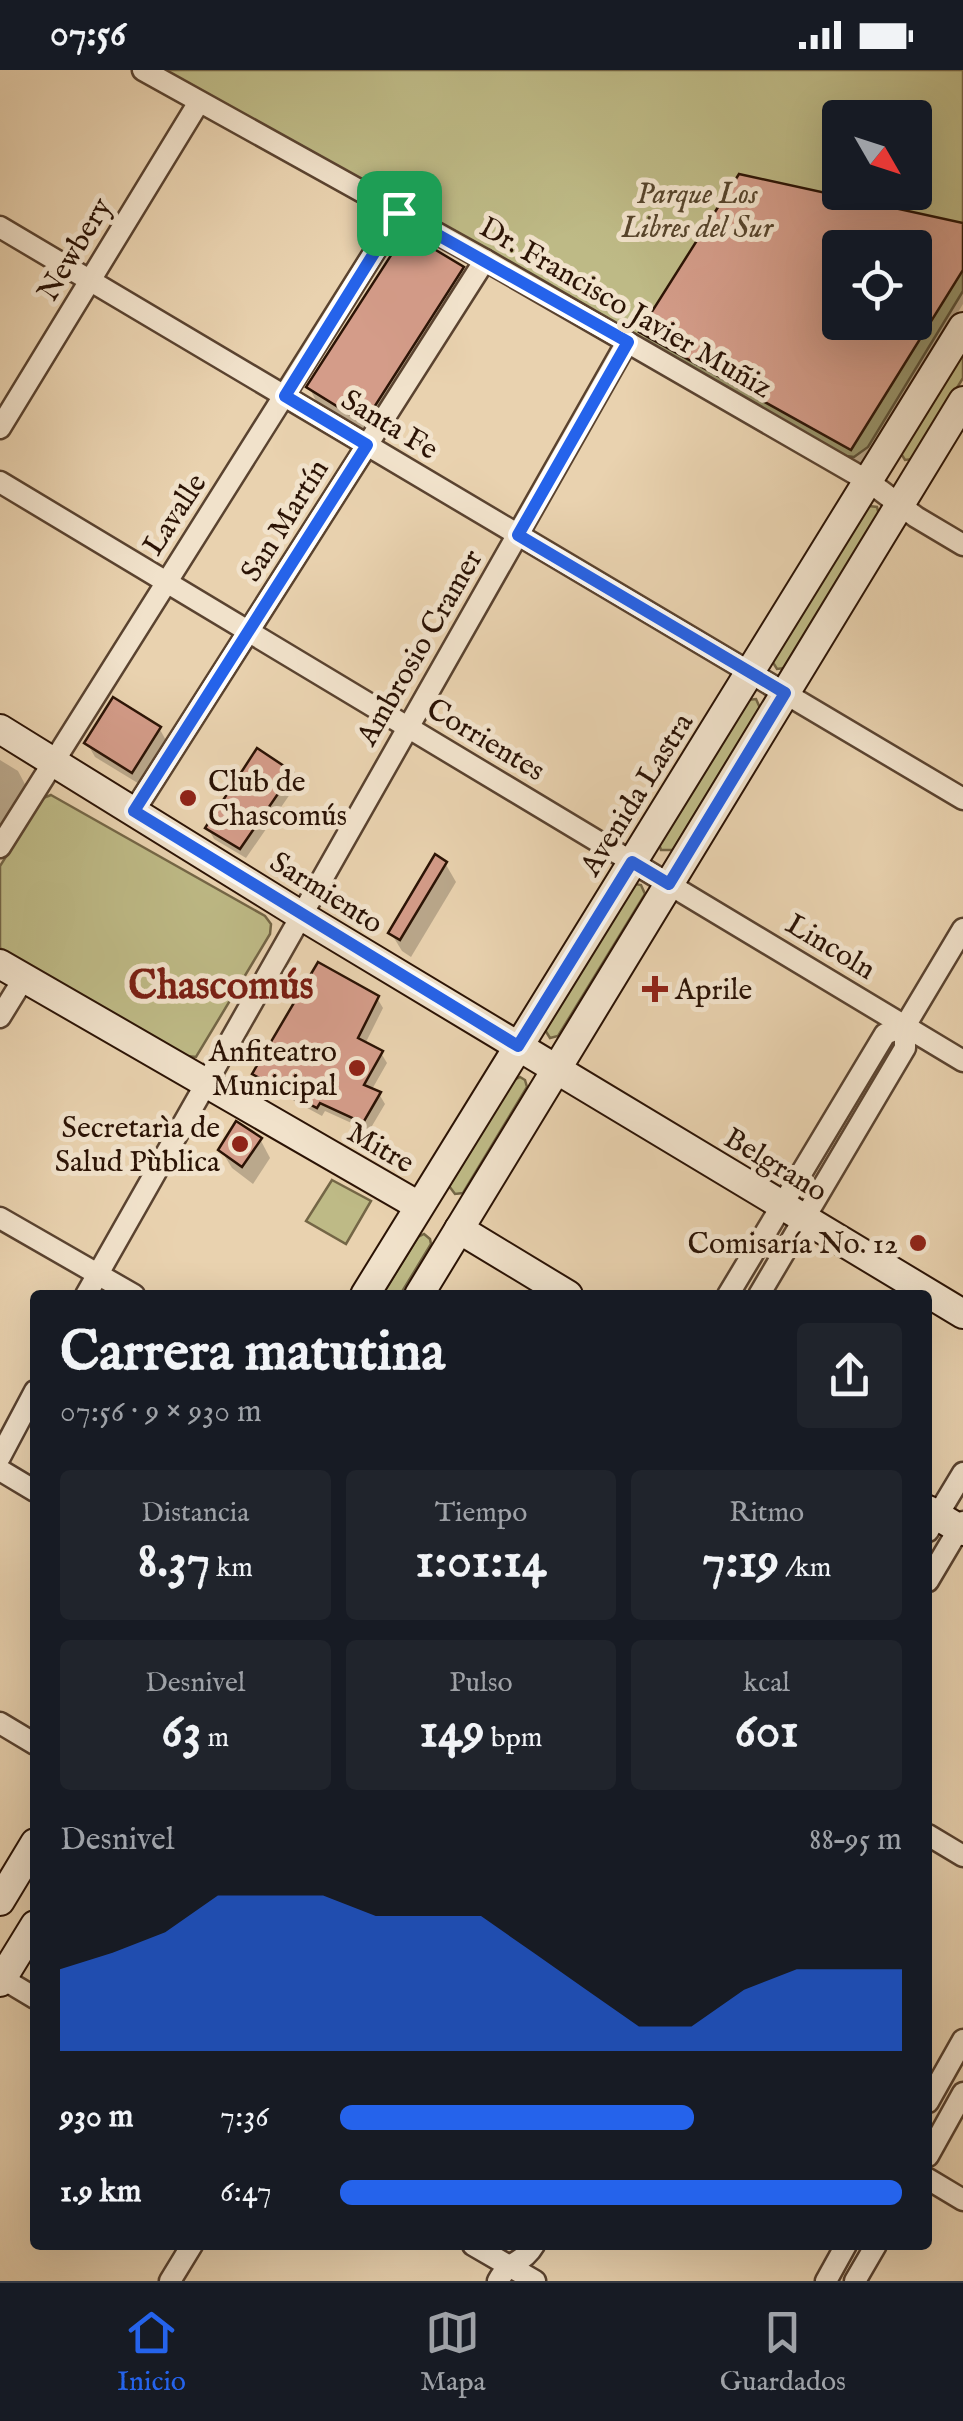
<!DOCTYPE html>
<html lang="es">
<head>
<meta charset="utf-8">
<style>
	:root { --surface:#171b24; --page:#20242c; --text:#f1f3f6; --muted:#9ea1a6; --line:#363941; --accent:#2563eb }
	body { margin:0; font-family:"IM FELL English",serif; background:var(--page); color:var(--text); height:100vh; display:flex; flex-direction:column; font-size:38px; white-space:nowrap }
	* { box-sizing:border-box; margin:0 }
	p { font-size:32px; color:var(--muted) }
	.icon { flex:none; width:55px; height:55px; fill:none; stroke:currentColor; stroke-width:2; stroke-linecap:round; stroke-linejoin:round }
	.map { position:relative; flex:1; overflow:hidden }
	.panel { position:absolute; left:30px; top:1220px; width:902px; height:960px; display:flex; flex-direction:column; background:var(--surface); border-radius:10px; box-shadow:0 10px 40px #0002 }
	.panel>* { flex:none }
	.needle { width:65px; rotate:129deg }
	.buttons { position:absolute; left:822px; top:30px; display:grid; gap:20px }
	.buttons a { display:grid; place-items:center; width:110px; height:110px; border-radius:10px; background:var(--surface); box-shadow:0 10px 40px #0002; font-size:50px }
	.pin { position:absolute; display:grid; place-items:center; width:85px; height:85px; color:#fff; margin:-42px; border-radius:20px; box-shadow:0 5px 15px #0006 }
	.round { display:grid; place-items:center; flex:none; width:105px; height:105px; border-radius:10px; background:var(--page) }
	.summary { display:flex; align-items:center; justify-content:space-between; height:170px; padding:0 30px }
	h1 { font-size:55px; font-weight:700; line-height:75px }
	.metrics { display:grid; grid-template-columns:repeat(3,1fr); gap:15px; height:170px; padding:10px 30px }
	.metrics div { display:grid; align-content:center; border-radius:10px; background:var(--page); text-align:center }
	.metrics b { font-size:50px; font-weight:700 }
	.metrics small { font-size:28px; font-weight:400 }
	.metrics p { font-size:28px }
	.chart { height:280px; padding:20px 30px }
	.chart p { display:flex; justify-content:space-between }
	.chart svg { width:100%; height:180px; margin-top:10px; fill:var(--accent); opacity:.7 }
	ul { padding:0 30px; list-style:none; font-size:32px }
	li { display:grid; grid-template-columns:160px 120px 1fr; align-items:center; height:75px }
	li i { height:25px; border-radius:12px; background:var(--accent) }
	.status { display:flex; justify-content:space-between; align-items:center; height:70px; padding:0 50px; background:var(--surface); direction:ltr }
	.status svg { height:28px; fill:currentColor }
	.dock { display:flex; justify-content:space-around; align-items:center; height:140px; border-top:2px solid var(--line); background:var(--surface); font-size:28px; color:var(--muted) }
	.dock a { display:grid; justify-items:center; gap:5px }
	.dock .selected { color:var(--accent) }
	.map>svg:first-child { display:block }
	.green { fill:#beba86; stroke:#746646; stroke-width:2.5; fill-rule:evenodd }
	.shadow { fill:#0003; fill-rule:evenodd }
	.building { fill:#d49c89; stroke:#2b1305; stroke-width:2.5; fill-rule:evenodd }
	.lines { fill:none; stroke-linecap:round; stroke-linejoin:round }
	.minor-casing { stroke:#5a4330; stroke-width:25 }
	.secondary-casing { stroke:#2b1305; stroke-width:32 }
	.minor { stroke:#f1e2cb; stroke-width:20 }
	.secondary { stroke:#f1e2cb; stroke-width:28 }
	.route-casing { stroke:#fff; stroke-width:20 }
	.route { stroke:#2563eb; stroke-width:12 }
	.poi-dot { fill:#8f2418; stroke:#f1e2cb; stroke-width:4 }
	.labels { text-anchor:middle; stroke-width:10; stroke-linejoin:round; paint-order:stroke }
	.park-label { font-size:30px; font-style:italic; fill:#57452c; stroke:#f1e2cb }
	.street-label { font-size:30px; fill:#2b1305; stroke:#f1e2cb }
	.poi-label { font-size:30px; fill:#2b1305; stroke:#f1e2cb; text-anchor:end }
	.district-label { font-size:40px; font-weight:bold; fill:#7a1f14; stroke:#f1e2cb }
</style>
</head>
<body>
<div class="status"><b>07:56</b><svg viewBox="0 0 49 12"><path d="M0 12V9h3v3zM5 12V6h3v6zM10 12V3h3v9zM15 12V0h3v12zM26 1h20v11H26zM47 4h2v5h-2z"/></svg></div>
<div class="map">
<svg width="963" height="2211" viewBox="0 0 963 2211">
	<rect width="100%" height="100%" fill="#e9d2af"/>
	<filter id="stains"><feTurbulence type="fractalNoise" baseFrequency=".002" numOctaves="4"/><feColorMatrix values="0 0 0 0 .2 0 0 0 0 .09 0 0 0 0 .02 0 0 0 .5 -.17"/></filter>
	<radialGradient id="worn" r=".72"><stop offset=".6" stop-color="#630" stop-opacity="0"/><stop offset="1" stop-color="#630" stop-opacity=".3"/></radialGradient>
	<g class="green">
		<path d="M 162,0 L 963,0 L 963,221 L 868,377 L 854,387 L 846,386 ZM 840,48 L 915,48 L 915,122 L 840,122 ZM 840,178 L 915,178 L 915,252 L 840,252 Z"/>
		<polygon points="963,279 963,308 913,389 905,390 900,382"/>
		<polygon points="869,436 877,437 879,445 785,598 777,599 772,591"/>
		<polygon points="756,629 760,638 673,780 661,780 659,774 747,630"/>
		<polygon points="51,725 265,846 271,854 270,864 196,987 187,986 0,878 0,796 43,728"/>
		<polygon points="635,814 641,815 645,824 558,966 550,968 545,960"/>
		<polygon points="520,1007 525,1010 527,1017 463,1123 455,1124 449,1116 514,1010"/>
		<polygon points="332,1110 371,1131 346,1174 306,1151"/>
		<polygon points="424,1164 430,1169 431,1174 400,1225 382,1225 418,1167"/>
	</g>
	<g class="shadow">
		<path d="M 740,107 L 963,156 L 963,234 L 862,397 L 653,281 L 642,262 ZM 840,178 L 915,178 L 915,252 L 840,252 Z"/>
		<polygon points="462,199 470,213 372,365 316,331 309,317"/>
		<polygon points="159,658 167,672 141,715 95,687 87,673"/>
		<polygon points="0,690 18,701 28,720 0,765"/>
		<polygon points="291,703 297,714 246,788 214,769 208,758"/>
		<polygon points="445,793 456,812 411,887 402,881 391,863"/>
		<polygon points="377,928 383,938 365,974 381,983 387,993 371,1021 379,1024 385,1034 369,1061 325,1041 322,1046 261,1013 255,1004"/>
		<polygon points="260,1069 270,1088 253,1114 232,1098 221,1080"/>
	</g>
	<g class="building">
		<path d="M 739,104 L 963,153 L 963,200 L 851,380 L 639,262 ZM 840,178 L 915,178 L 915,252 L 840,252 Z"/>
		<polygon points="406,162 464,197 364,353 306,317"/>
		<polygon points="113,627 161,657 132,703 84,673"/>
		<polygon points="257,678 293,702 240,779 205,758"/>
		<polygon points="435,784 447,792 400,870 388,863"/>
		<polygon points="318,892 379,926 358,968 383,981 364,1015 381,1022 363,1053 320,1033 317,1038 252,1004"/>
		<polygon points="236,1051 262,1068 242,1097 218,1080"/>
	</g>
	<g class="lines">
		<defs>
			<g id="minor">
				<polyline points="143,0 485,190 868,411 916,447 963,475"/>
				<polyline points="0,157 963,729"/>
				<polyline points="0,358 199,32"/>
				<polyline points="0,412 963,991"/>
				<polyline points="134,741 485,190"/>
				<polyline points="0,777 399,143"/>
				<polyline points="0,947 24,908"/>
				<polyline points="0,1148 134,1225"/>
				<polyline points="86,1225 627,272"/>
				<polyline points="728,1225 885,964 905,956"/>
				<polyline points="759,1225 905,978 905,956 963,859"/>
				<polyline points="0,1387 35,1321"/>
				<polyline points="0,1400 35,1421"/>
				<polyline points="928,1461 963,1403"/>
				<polyline points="928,1511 963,1452"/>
				<polyline points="0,1653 35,1674"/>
				<polyline points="928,1765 963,1786"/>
				<polyline points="0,1907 35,1928"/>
				<polyline points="928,2032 963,1970"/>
				<polyline points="928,2086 963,2023"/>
				<polyline points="928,2109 963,2130"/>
				<polyline points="473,2175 535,2211"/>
				<polyline points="170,2211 192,2175"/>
				<path d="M 498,2211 C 510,2189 523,2194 534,2175"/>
				<polyline points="826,2211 846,2175"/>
				<polyline points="855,2211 876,2175"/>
			</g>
			<g id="secondary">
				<polyline points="0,659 302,846 963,1244"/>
				<polyline points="0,894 419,1136"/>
				<polyline points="459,1159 568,1225"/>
				<polyline points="365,1225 963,257"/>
				<polyline points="419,1225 963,331"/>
				<polyline points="928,1440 963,1461"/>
				<polyline points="0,1831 35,1773"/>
				<polyline points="0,1912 35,1855"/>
			</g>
		</defs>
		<use href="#minor" class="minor-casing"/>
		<use href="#secondary" class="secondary-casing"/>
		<use href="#minor" class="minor"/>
		<use href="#secondary" class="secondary"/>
	</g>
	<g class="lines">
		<defs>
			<polygon id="route" points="399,143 628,272 518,465 785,623 669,814 632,792 518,976 134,741 367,375 285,326"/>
		</defs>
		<use href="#route" class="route-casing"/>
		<use href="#route" class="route"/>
	</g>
	<g class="poi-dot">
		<circle cx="188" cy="728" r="10"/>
		<path d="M650 904h10v10h10v10h-10v10h-10v-10h-10v-10h10z"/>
		<circle cx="357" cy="998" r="10"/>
		<circle cx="240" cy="1074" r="10"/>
		<circle cx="918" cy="1173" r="10"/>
	</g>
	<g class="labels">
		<g class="park-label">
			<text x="697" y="133">Parque Los<tspan x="697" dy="34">Libres del Sur</tspan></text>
		</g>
		<g class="street-label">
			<text transform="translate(74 179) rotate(-59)" y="10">Newbery</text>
			<text transform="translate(626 237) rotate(30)" y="10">Dr. Francisco Javier Muñiz</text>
			<text transform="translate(390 354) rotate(31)" y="10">Santa Fe</text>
			<text transform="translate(174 444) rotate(-57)" y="10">Lavalle</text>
			<text transform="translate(284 450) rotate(-58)" y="10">San Martín</text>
			<text transform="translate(419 577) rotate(-60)" y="10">Ambrosio Cramer</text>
			<text transform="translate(486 669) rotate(31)" y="10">Corrientes</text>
			<text transform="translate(636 724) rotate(-58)" y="10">Avenida Lastra</text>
			<text transform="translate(327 822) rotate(32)" y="10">Sarmiento</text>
			<text transform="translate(831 876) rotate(31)" y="10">Lincoln</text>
			<text transform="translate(381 1077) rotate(30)" y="10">Mitre</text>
			<text transform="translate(776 1094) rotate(31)" y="10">Belgrano</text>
		</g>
		<g class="poi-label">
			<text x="208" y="721" text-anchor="start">Club de<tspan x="208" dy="34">Chascomús</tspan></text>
			<text x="675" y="929" text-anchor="start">Aprile</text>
			<text x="337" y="991">Anfiteatro<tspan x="337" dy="34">Municipal</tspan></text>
			<text x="220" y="1067">Secretarìa de<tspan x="220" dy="34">Salud Pùblica</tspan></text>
			<text x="898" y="1183">Comisaría No. 12</text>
		</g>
		<g class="district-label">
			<text x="221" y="928">Chascomús</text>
		</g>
	</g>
	<rect width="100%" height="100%" filter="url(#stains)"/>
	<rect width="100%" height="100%" fill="url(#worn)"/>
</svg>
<div class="buttons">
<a><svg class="needle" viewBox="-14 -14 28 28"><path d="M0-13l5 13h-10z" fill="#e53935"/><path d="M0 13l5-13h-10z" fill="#9ea1a6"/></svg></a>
<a><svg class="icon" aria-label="locate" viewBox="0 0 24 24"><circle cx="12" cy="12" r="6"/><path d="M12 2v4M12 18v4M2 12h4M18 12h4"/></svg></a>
</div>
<div class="pin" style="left:399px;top:143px;background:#1e9e55"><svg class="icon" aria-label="arrive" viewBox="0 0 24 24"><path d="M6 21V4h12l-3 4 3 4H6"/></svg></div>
<section class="panel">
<div class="summary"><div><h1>Carrera matutina</h1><p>07:56 · 9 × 930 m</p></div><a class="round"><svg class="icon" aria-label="share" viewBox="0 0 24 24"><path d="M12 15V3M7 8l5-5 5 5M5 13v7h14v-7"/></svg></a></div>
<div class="metrics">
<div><p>Distancia</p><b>8.37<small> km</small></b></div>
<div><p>Tiempo</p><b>1:01:14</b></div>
<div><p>Ritmo</p><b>7:19<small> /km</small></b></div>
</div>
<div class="metrics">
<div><p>Desnivel</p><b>63<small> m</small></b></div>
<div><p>Pulso</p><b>149<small> bpm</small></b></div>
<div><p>kcal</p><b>601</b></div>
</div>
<div class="chart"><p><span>Desnivel</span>88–95 m</p>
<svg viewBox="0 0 160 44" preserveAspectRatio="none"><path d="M0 44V24L10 20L20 15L30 6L40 6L50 6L60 11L70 11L80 11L90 20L100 29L110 38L120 38L130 29L140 24L150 24L160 24V44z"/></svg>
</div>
<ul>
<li><b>930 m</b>7:36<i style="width:63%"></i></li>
<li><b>1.9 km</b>6:47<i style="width:100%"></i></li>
</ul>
</section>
</div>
<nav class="dock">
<a class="selected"><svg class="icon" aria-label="home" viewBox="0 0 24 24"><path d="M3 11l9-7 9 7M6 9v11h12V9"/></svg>Inicio</a>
<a><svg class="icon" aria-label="map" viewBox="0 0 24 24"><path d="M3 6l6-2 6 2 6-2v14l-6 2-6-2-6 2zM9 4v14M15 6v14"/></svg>Mapa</a>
<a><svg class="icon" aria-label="saved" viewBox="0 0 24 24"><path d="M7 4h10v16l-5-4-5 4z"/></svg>Guardados</a>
</nav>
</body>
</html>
